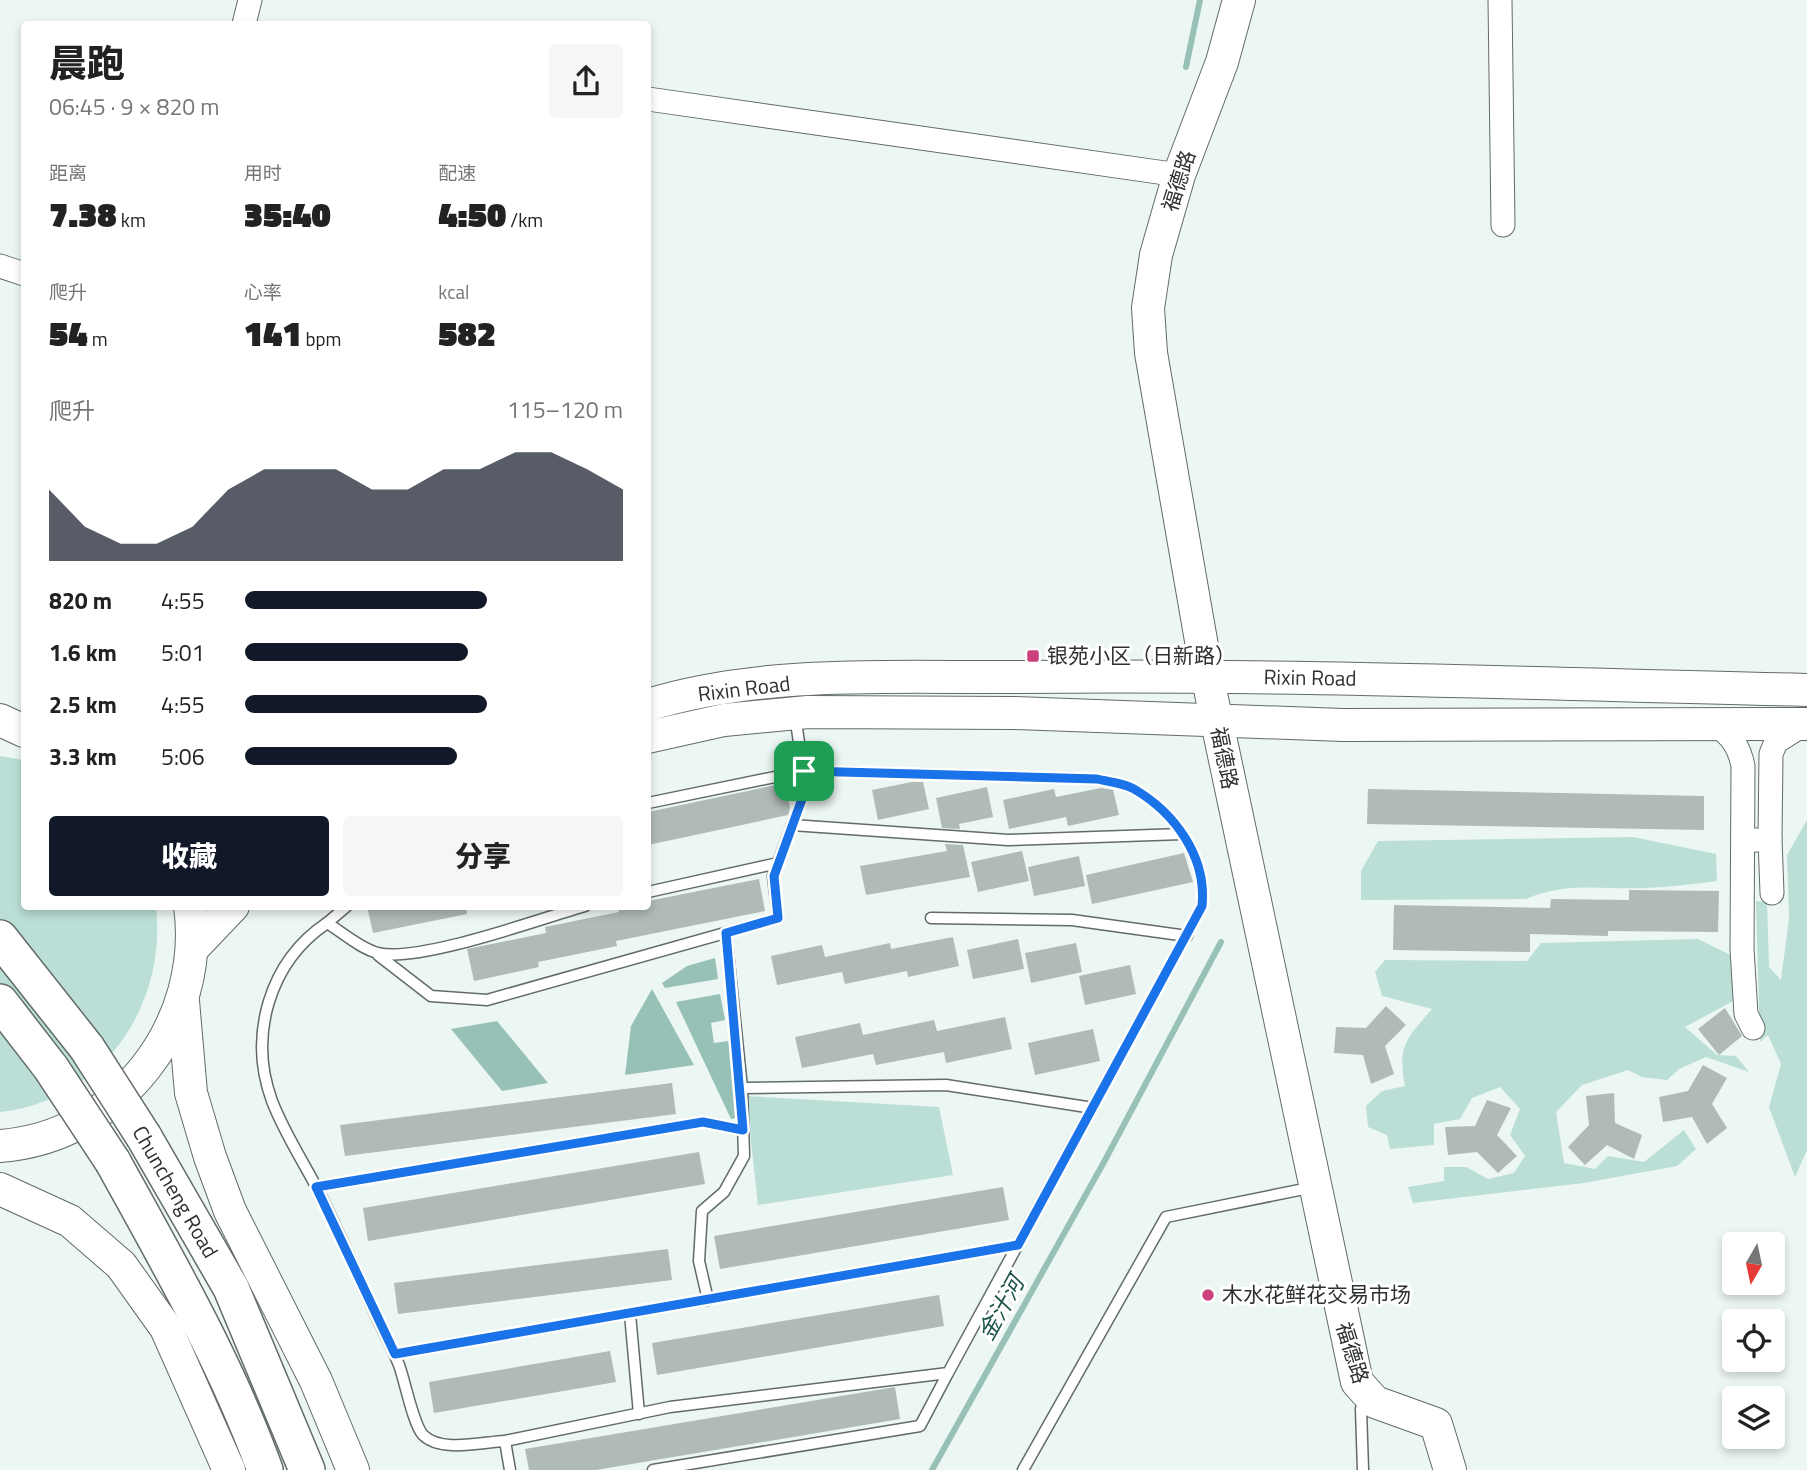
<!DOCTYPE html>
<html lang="zh">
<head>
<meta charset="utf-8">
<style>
	:root { --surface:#fff; --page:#f6f6f6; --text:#222; --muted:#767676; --accent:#111827 }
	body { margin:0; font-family:"Titillium Web","Noto Sans SC",sans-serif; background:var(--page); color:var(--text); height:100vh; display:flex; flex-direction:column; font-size:26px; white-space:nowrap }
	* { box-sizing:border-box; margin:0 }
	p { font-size:23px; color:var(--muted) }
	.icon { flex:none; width:38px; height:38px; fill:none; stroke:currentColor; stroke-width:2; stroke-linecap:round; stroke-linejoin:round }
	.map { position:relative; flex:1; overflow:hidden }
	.sheet { position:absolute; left:21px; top:21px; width:630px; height:889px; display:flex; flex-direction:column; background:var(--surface); border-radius:7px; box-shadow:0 4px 10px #0003 }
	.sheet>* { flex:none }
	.needle { width:46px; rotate:189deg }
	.tools { position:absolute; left:1722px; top:1232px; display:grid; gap:14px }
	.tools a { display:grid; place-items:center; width:63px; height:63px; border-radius:7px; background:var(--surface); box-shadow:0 4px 10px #0003; font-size:35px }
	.pin { position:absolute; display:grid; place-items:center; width:60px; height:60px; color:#fff; margin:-30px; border-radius:14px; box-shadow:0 4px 10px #0006 }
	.round { display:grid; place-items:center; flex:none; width:74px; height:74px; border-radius:7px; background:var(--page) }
	.head { display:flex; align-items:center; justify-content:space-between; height:119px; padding:0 28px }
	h1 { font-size:38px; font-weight:800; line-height:52px }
	.figures { display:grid; grid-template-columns:repeat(3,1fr); gap:10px; height:119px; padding:7px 28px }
	.figures div { display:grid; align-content:center }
	.figures b { font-size:35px; font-weight:800 }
	.figures small { font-size:19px; font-weight:400 }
	.figures p { font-size:19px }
	.chart { height:196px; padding:14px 28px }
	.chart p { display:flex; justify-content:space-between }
	.chart svg { width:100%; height:126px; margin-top:7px; fill:var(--accent); opacity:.7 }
	.primary-button { display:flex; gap:14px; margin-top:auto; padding:14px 28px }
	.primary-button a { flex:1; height:80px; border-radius:7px; background:var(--accent); color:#fff; font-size:28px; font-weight:800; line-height:80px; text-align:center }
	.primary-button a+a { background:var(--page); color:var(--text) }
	ul { padding:0 28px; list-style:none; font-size:23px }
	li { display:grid; grid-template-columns:112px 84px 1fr; align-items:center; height:52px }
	li i { height:18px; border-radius:9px; background:var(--accent) }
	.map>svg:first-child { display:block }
	.green { fill:#bbdfd6 }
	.water { fill:#97c1b6 }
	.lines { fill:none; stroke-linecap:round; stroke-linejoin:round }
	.stream { stroke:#97c1b6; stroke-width:6 }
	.building { fill:#b0bab7 }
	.lane-casing { stroke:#626b69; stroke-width:13 }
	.street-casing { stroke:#626b69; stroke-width:25 }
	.secondary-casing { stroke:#626b69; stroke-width:34 }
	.primary-casing { stroke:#626b69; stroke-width:38 }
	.lane { stroke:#fff; stroke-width:10 }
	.street { stroke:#fff; stroke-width:23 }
	.secondary { stroke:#fff; stroke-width:32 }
	.primary { stroke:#fff; stroke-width:35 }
	.primary-bridge-casing { stroke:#626b69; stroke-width:38; stroke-linecap:butt }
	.primary-bridge { stroke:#fff; stroke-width:35 }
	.route-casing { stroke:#fff; stroke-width:14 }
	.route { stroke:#1a73e8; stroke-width:9 }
	.poi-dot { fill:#ca417c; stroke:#fff; stroke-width:2.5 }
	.labels { text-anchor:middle; stroke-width:6; stroke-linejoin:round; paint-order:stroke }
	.street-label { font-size:21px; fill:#2d3130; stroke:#fff }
	.poi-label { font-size:21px; fill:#2d3130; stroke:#fff; text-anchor:start }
	.water-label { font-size:23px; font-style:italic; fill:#195247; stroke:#fff }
</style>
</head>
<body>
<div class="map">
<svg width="1807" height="1470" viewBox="0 0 1807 1470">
	<rect width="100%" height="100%" fill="#ecf6f3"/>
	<g class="green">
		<path d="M 0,756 L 24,760 L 24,906 L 156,907 C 167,1005 103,1101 0,1112 Z"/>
		<polygon points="1807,820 1807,1150 1795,1177 1769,1107 1781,1064 1768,1035 1760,1042 1756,901 1767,902 1769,967 1781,980 1789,919 1787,855"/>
		<path d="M 1633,837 L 1716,854 L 1717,881 C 1694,884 1670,887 1646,888 C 1605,890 1566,881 1526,899 L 1361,900 L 1361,871 L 1378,841 Z"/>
		<path d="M 1698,939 L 1739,959 L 1733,1001 L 1685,1027 L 1717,1055 L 1736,1056 L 1749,1072 L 1706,1057 L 1679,1069 L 1667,1080 L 1642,1077 L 1628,1070 L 1582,1085 L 1556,1112 L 1564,1163 L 1595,1169 L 1608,1156 L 1644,1162 L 1684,1130 L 1696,1149 L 1677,1166 L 1584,1183 L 1413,1203 L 1408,1187 L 1444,1181 L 1444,1167 L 1466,1167 L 1488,1179 L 1514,1173 L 1525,1156 L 1510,1135 L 1520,1109 L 1500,1087 L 1472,1098 L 1460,1119 L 1434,1124 L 1434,1145 L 1390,1149 L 1387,1135 L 1368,1127 L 1366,1106 L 1382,1091 L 1405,1086 C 1397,1046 1407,1038 1432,1009 L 1382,996 L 1375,972 L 1385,960 L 1527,961 L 1541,943 Z"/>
		<polygon points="746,1096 939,1107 953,1175 758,1205"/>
	</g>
	<g class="water">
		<polygon points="715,958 718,979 665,988 662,983 687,966"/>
		<polygon points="652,989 694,1065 625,1075 631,1026"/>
		<polygon points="720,994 725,1020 711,1023 714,1043 729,1041 742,1117 731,1119 676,1002"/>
		<polygon points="497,1021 548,1083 502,1091 451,1029"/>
	</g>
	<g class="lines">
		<g class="stream">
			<polyline points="1186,67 1200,0"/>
			<polyline points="932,1470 1104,1162 1221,942"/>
		</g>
	</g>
	<g class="building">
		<polygon points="912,782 923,782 929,809 878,820 872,790"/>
		<polygon points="785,783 790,807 788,815 648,845 648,812"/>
		<polygon points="987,787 993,817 959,824 960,829 942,828 936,798"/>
		<polygon points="1101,788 1113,790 1119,815 1068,826 1066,817 1009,829 1003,800 1054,789 1056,797"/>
		<polygon points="1368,789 1704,796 1704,830 1367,824"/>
		<polygon points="945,844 963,845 970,877 866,895 860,866 947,851"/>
		<polygon points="1022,851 1029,881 978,892 971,862"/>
		<polygon points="1184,853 1193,882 1092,904 1086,875"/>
		<polygon points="1079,856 1085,886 1034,896 1028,867"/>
		<polygon points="759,879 765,911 616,941 617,946 538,962 539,967 474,981 467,949 546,933 545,927 619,912 618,906 648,906 648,901"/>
		<polygon points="1629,890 1719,891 1718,932 1608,931 1608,936 1530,934 1530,952 1393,950 1394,905 1550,908 1551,899 1629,900"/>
		<polygon points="367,906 466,906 467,914 373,933"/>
		<polygon points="953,937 959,966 908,977 907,971 845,984 842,972 777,985 771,956 822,945 825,957 890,943 891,949"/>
		<polygon points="1018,939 1024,969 973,979 967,950"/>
		<polygon points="1076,943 1082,972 1031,983 1025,953"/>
		<polygon points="1130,965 1136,994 1085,1005 1079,976"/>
		<polygon points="1386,1006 1406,1025 1385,1046 1394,1074 1371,1084 1363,1055 1334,1053 1336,1027 1366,1028"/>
		<polygon points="1725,1008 1742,1036 1719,1055 1698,1029"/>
		<polygon points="1005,1017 1012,1049 946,1063 944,1052 876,1065 873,1054 802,1068 795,1037 860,1023 863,1035 934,1020 937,1031"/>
		<polygon points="1093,1029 1100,1061 1035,1075 1028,1043"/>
		<polygon points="1703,1065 1727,1078 1712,1104 1727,1128 1707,1144 1692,1117 1663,1122 1659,1097 1688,1091"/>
		<polygon points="672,1083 676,1114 345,1156 340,1125"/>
		<polygon points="1614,1093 1615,1123 1642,1135 1634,1159 1607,1145 1585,1165 1568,1147 1589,1125 1586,1096"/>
		<polygon points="1487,1100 1511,1108 1497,1135 1517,1156 1498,1173 1477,1152 1448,1155 1445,1127 1475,1126"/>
		<polygon points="699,1152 705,1184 368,1241 363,1208"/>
		<polygon points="1003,1187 1009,1220 720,1269 714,1236"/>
		<polygon points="668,1249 672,1280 398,1314 394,1283"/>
		<polygon points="939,1295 944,1326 657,1375 652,1343"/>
		<polygon points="610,1351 616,1382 434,1413 429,1382"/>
		<polygon points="895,1387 900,1419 596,1470 529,1470 525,1449"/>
	</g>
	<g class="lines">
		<defs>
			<g id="lane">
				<polyline points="792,825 1008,840 1182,834"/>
				<polyline points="648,892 778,863"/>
				<polyline points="931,918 1072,920 1187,936"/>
				<polyline points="327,923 347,906"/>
				<polyline points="378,955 431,996 487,1000 778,918 773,876 806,788 795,716"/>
				<polyline points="742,1088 946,1085 1093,1108"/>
				<polyline points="316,1187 703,1122 743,1130"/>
				<polyline points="708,1300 699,1261 702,1211 724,1192 744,1156 742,1088 726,933"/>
				<polyline points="630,1314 639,1414"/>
				<polyline points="395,1354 1018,1245"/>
				<path d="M 505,1441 C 482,1442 441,1453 423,1435 C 413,1424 405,1381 399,1365 C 394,1352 387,1339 381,1326 C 361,1283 342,1239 321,1196 C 305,1164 285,1135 272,1101 C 248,1036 269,962 327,923 C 342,932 361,949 378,953 C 419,963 539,919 585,906"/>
				<path d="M 510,1470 L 505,1441 L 670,1407 L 948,1373 L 1202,906 C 1207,857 1175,813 1134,789 C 1124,783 1108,782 1097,779 L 804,771 L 648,803"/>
				<polyline points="653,1470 920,1426 948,1373"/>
				<polyline points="1023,1470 1166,1217 1314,1187"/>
				<polyline points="1363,1470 1361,1409 1365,1396"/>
			</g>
			<g id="street">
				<polyline points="1500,0 1503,225"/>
				<polyline points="244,24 250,0"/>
				<polyline points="648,99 1179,175"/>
				<polyline points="0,266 24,274"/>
				<path d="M 1714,723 C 1731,735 1739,746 1743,766 L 1742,949 L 1746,1014 L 1753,1028"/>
				<polyline points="1770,839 1772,893"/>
				<polyline points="1743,841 1770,839 1771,754 1776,742 1803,725"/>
			</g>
			<g id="secondary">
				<polyline points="1239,0 1222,62 1179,175 1156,255 1148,308 1151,353 1207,675 1357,1382 1375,1402 1436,1424 1450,1470"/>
				<path d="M 648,705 C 765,669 897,678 1019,677 C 1282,674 1544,684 1807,690"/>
				<polyline points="0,720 24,731"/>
				<polyline points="648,737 724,720 808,712 1014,713 1343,725 1807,724"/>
				<polyline points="192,949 233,906"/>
				<polyline points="183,1001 191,1093 210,1157 230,1211 316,1381 353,1470"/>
				<path d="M 0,1146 C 120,1137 206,1024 190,906"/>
				<polyline points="0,1189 70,1221 121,1265 166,1328 229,1470"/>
			</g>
			<g id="primary">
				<polyline points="0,938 87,1048"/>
				<polyline points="0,1002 51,1068"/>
				<polyline points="144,1137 231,1288 307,1470"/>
				<path d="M 113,1162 C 168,1262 226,1362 265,1470"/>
			</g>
		</defs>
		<use href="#lane" class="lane-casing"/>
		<use href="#street" class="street-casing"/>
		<use href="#secondary" class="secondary-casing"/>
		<use href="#primary" class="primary-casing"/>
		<use href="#lane" class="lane"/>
		<use href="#street" class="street"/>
		<use href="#secondary" class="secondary"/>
		<use href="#primary" class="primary"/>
		<defs>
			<g id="primary-bridge">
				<polyline points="87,1048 144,1137"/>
				<polyline points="51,1068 113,1162"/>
			</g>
		</defs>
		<use href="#primary-bridge" class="primary-bridge-casing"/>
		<use href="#primary-bridge" class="primary-bridge"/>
	</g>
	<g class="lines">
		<defs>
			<path id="route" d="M 804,771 L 1097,779 C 1109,782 1124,783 1134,789 C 1175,813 1207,857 1202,906 L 1018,1245 L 395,1354 L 316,1187 L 703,1122 L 743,1130 L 726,933 L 778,918 L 774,876 L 806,788 Z"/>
		</defs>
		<use href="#route" class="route-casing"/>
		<use href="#route" class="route"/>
	</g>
	<g class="poi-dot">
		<rect x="1026" y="649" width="14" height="14" rx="3.5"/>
		<circle cx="1208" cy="1295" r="7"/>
	</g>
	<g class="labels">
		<g class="street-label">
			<text transform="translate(1179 181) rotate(-72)" y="7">福德路</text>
			<text transform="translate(1310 678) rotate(1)" y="7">Rixin Road</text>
			<text transform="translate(744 689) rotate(-7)" y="7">Rixin Road</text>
			<text transform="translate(1224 758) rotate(79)" y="7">福德路</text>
			<text transform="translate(175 1192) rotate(60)" y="7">Chuncheng Road</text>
			<text transform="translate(1352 1353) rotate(73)" y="7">福德路</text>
		</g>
		<g class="poi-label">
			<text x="1047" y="663">银苑小区（日新路）</text>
			<text x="1222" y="1302">木水花鲜花交易市场</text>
		</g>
		<g class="water-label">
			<text transform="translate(1001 1308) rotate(-61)" y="8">金汁河</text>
		</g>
	</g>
</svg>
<div class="tools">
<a><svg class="needle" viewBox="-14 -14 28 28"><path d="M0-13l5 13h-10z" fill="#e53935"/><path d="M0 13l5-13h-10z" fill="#767676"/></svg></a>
<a><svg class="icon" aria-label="locate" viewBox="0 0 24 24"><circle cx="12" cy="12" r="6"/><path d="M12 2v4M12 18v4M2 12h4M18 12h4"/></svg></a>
<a><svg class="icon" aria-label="layers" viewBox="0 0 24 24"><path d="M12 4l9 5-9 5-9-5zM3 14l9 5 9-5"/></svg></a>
</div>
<div class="pin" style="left:804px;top:771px;background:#1e9e55"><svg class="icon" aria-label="arrive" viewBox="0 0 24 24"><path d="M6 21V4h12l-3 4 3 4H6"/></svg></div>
<section class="sheet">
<div class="head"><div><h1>晨跑</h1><p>06:45 · 9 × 820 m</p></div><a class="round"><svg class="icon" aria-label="share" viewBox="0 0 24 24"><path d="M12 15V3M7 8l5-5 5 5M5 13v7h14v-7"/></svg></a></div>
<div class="figures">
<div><p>距离</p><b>7.38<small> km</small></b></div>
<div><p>用时</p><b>35:40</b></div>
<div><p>配速</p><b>4:50<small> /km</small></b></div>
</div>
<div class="figures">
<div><p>爬升</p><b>54<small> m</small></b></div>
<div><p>心率</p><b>141<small> bpm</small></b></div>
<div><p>kcal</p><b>582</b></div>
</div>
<div class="chart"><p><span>爬升</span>115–120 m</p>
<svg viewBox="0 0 160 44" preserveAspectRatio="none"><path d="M0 44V19L10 32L20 38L30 38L40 32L50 19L60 12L70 12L80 12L90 19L100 19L110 12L120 12L130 6L140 6L150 12L160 19V44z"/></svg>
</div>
<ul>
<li><b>820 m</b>4:55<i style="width:64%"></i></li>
<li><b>1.6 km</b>5:01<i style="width:59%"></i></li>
<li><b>2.5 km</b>4:55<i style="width:64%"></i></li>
<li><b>3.3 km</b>5:06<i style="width:56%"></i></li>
</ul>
<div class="primary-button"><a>收藏</a><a>分享</a></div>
</section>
</div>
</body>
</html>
